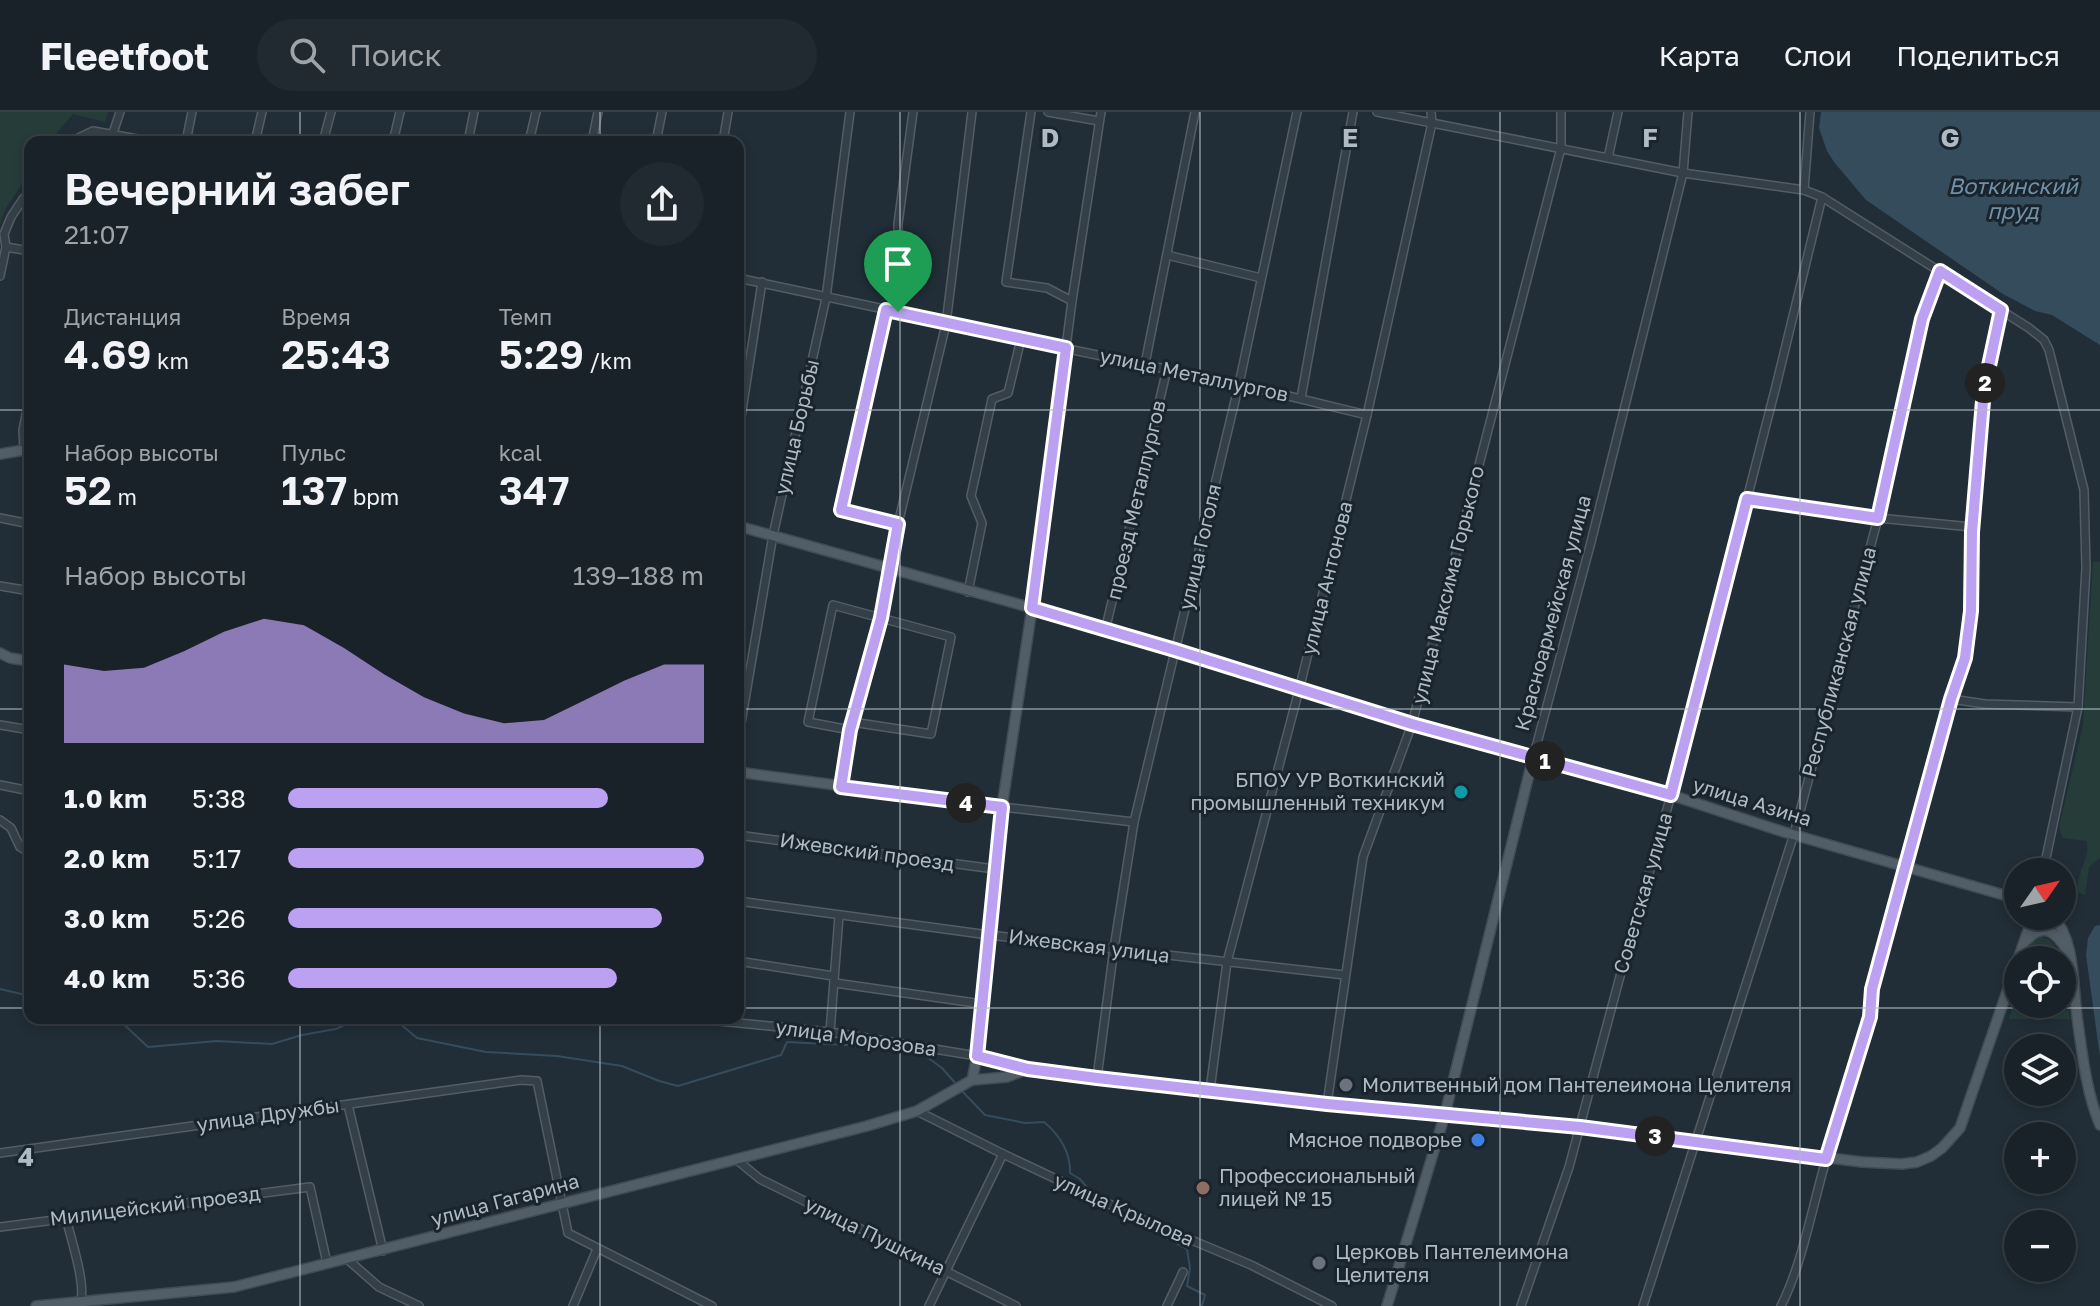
<!DOCTYPE html>
<html lang="ru">
<head>
<meta charset="utf-8">
<style>
	:root { --surface:#192229; --page:#222a31; --text:#f1f3f6; --muted:#9fa4a8; --line:#373f46; --accent:#bca0f2 }
	body { margin:0; font-family:"Golos Text",sans-serif; background:var(--page); color:var(--text); height:100vh; display:flex; flex-direction:column; font-size:30px; white-space:nowrap }
	* { box-sizing:border-box; margin:0 }
	p { font-size:26px; color:var(--muted) }
	.icon { flex:none; width:44px; height:44px; fill:none; stroke:currentColor; stroke-width:2; stroke-linecap:round; stroke-linejoin:round }
	.map { position:relative; flex:1; overflow:hidden }
	.side { position:absolute; left:24px; top:24px; width:720px; height:888px; display:flex; flex-direction:column; background:var(--surface); border-radius:16px; box-shadow:0 4px 12px #0003,0 0 0 2px var(--line) }
	.side>* { flex:none }
	.needle { width:52px; rotate:56deg }
	.tools { position:absolute; left:2004px; top:746px; display:grid; gap:16px }
	.tools a { display:grid; place-items:center; width:72px; height:72px; border-radius:50%; background:var(--surface); box-shadow:0 4px 12px #0003,0 0 0 2px var(--line); font-size:40px }
	.pin { position:absolute; display:grid; place-items:center; width:68px; height:68px; color:#fff; margin:-82px -34px; border-radius:50% 50% 50% 0; rotate:-45deg; box-shadow:0 0 8px #0007 }
	.pin .icon { rotate:45deg }
	.km { position:absolute; width:40px; height:40px; margin:-20px; border-radius:50%; background:#222; color:#fff; font-size:22px; line-height:40px; text-align:center }
	.round { display:grid; place-items:center; flex:none; width:84px; height:84px; border-radius:42px; background:var(--page) }
	.overview { display:flex; align-items:center; justify-content:space-between; height:136px; padding:0 40px }
	h1 { font-size:44px; font-weight:600; line-height:60px }
	.figures { display:grid; grid-template-columns:repeat(3,1fr); gap:12px; height:136px; padding:8px 40px }
	.figures div { display:grid; align-content:center }
	.figures b { font-size:40px; font-weight:600 }
	.figures small { font-size:22px; font-weight:400 }
	.figures p { font-size:22px }
	.chart { height:224px; padding:16px 40px }
	.chart p { display:flex; justify-content:space-between }
	.chart svg { width:100%; height:144px; margin-top:8px; fill:var(--accent); opacity:.7 }
	ul { padding:0 40px; list-style:none; font-size:26px }
	li { display:grid; grid-template-columns:128px 96px 1fr; align-items:center; height:60px }
	li i { height:20px; border-radius:10px; background:var(--accent) }
	header { display:flex; align-items:center; gap:48px; box-sizing:border-box; height:112px; padding:0 40px; background:var(--surface); border-bottom:2px solid var(--line) }
	header strong { font-size:38px }
	nav { display:flex; gap:44px; margin-inline-start:auto; font-size:28px }
	.search { width:560px; height:72px; background:var(--page); display:flex; align-items:center; gap:20px; box-sizing:border-box; padding:0 28px; border-radius:44px; color:var(--muted); font-size:30px }
	.map>svg:first-child { display:block }
	.green { fill:#263c39 }
	.water { fill:#354c5d }
	.lines { fill:none; stroke-linecap:round; stroke-linejoin:round }
	.stream { stroke:#354c5d; stroke-width:2 }
	.minor-casing { stroke:#525d65; stroke-width:10 }
	.major-casing { stroke:#414b54; stroke-width:12 }
	.minor { stroke:#343f47; stroke-width:7 }
	.major { stroke:#525e67; stroke-width:9 }
	.route-casing { stroke:#fff; stroke-width:16 }
	.route { stroke:#bca0f2; stroke-width:10 }
	.grid { fill:none; stroke:#aebac4; stroke-width:2; stroke-opacity:0.55 }
	.culture-dot { fill:#0f9aa8; stroke:#1a242c; stroke-width:3 }
	.worship-dot { fill:#6b7280; stroke:#1a242c; stroke-width:3 }
	.shop-dot { fill:#3f7fe0; stroke:#1a242c; stroke-width:3 }
	.education-dot { fill:#8d6e63; stroke:#1a242c; stroke-width:3 }
	.labels { text-anchor:middle; stroke-width:6; stroke-linejoin:round; paint-order:stroke }
	.street-label { font-size:20px; fill:#aebac4; stroke:#1a242c }
	.poi-label { font-size:20px; fill:#aebac4; stroke:#1a242c; text-anchor:start }
	.water-label { font-size:22px; font-style:italic; fill:#7090a7; stroke:#1a242c }
	.grid-label { font-size:26px; text-anchor:middle; font-weight:bold; fill:#aebac4; stroke:#1a242c; stroke-width:6; stroke-linejoin:round; paint-order:stroke }
</style>
</head>
<body>
<header>
<strong>Fleetfoot</strong>
<div class="search"><svg class="icon" aria-label="search" viewBox="0 0 24 24"><circle cx="10" cy="10" r="6"/><path d="M15 15l6 6"/></svg>Поиск</div>
<nav><a>Карта</a><a>Слои</a><a>Поделиться</a></nav>
</header>
<div class="map">
<svg width="2100" height="1194" viewBox="0 0 2100 1194">
	<rect width="100%" height="100%" fill="#212e37"/>
	<g class="green">
		<polygon points="0,0 108,0 105,10 73,2 49,30 30,30 30,56 22,68 21,74 7,94 0,111"/>
		<path d="M 2093,449 L 2100,450 L 2100,746 L 2089,755 L 2085,783 L 2078,780 C 2076,766 2083,757 2086,744 C 2088,739 2087,734 2087,729 L 2063,726 L 2059,715 L 2083,613 Z"/>
		<path d="M 2040,825 C 2053,826 2057,837 2060,848 L 2025,848 L 2031,832 Z"/>
		<polygon points="2062,857 2070,907 2009,907 2018,875 2018,892 2062,892"/>
	</g>
	<g class="water">
		<polygon points="1821,0 2100,0 2100,233 2052,203 2035,199 2003,182 1866,88 1834,50 1827,39 1819,16"/>
		<polygon points="2100,813 2100,945 2086,843 2088,826 2095,814"/>
	</g>
	<g class="lines">
		<g class="stream">
			<polyline points="0,877 30,884"/>
			<polyline points="117,906 148,935 217,929 272,932 302,923 336,917 359,906"/>
			<polyline points="372,906 398,910 417,926 486,940 557,944 622,954 659,969 678,974 781,943 787,930 885,935 924,943 942,956 957,973"/>
			<path d="M 961,978 L 985,1003 L 1025,1011 L 1044,1010 C 1059,1022 1071,1041 1070,1061 L 1080,1067 L 1090,1079 L 1143,1105"/>
			<polyline points="1149,1113 1152,1118 1187,1137 1190,1156 1187,1174 1205,1183 1202,1194"/>
		</g>
		<defs>
			<g id="minor">
				<polyline points="1031,0 1006,170 1047,176 1072,189"/>
				<polyline points="1048,0 1099,9"/>
				<polyline points="1377,0 1683,61 1804,78 1822,85 2029,216 2044,228 2049,238 2084,378 2086,456 2078,595 2043,760"/>
				<polyline points="113,21 120,0"/>
				<polyline points="70,30 93,19 154,30"/>
				<polyline points="186,30 192,0"/>
				<polyline points="255,30 262,0"/>
				<polyline points="323,30 331,0"/>
				<polyline points="393,30 400,0"/>
				<polyline points="468,30 474,0"/>
				<polyline points="529,30 536,0"/>
				<polyline points="592,30 598,0"/>
				<polyline points="656,30 662,0"/>
				<polyline points="723,30 728,0"/>
				<polyline points="1608,46 1618,0"/>
				<polyline points="1804,78 1810,0"/>
				<polyline points="6,135 30,139"/>
				<polyline points="1167,143 1261,166"/>
				<polyline points="0,164 6,135 4,122 11,105 23,87 30,81"/>
				<polyline points="738,166 898,200 946,212 1239,272 1367,303"/>
				<polyline points="886,198 841,398 898,412"/>
				<polyline points="898,200 907,146 898,126 898,112 913,0"/>
				<polyline points="1145,252 1195,0"/>
				<polyline points="1301,286 1353,0"/>
				<polyline points="738,324 762,170"/>
				<polyline points="24,338 23,318 30,283"/>
				<polyline points="1747,387 1878,406 1972,415"/>
				<polyline points="0,406 30,412"/>
				<polyline points="0,474 30,479"/>
				<polyline points="968,480 982,411 971,384 992,287 1008,281 1021,227"/>
				<polyline points="1032,496 1072,189 1101,0"/>
				<polyline points="1105,519 1167,257"/>
				<polyline points="1951,587 1985,592 2078,595"/>
				<polyline points="0,613 30,618"/>
				<polyline points="850,618 808,610 833,493 951,525 931,622 852,610"/>
				<polyline points="738,629 773,423 826,186 850,0"/>
				<polyline points="1533,646 1591,430 1683,61 1688,0"/>
				<polyline points="0,673 30,679"/>
				<polyline points="841,675 850,618 881,506 898,412 946,212 972,0"/>
				<polyline points="1002,695 1134,710"/>
				<polyline points="0,708 11,716 20,735 30,741"/>
				<polyline points="738,723 995,757"/>
				<polyline points="738,789 989,823 1345,863"/>
				<polyline points="738,849 833,864"/>
				<polyline points="835,871 982,892"/>
				<polyline points="688,906 830,920 977,944"/>
				<polyline points="830,920 839,804"/>
				<polyline points="1097,966 1114,836 1134,710 1239,272 1297,0"/>
				<polyline points="1210,978 1227,850 1299,578 1367,303 1432,11 1431,0"/>
				<polyline points="1327,992 1363,745 1412,612 1561,36 1561,0"/>
				<polyline points="348,993 383,1139"/>
				<polyline points="917,999 1003,1042 1139,1106 1251,1153 1332,1194"/>
				<polyline points="0,1041 521,968 537,969 568,1121 712,1194"/>
				<polyline points="737,1048 760,1067 1016,1194"/>
				<path d="M 66,1106 C 71,1128 87,1173 80,1193"/>
				<polyline points="0,1115 310,1075 327,1151"/>
				<polyline points="347,1147 379,1175 419,1194"/>
				<polyline points="573,1194 597,1137"/>
				<polyline points="929,1194 1003,1042"/>
				<polyline points="1167,1194 1183,1160"/>
				<polyline points="1521,1194 1569,1055 1619,868 1671,683 1776,274 1822,85"/>
				<polyline points="1643,1194 1794,722 1878,406 1922,207 1940,159"/>
				<path d="M 1781,1194 C 1803,1150 1812,1095 1826,1048 C 1842,994 1869,933 1872,877 L 1951,587 L 1965,546 L 1971,499 L 1972,420 L 1984,277 L 2001,198"/>
			</g>
			<g id="major">
				<polyline points="0,342 30,337"/>
				<polyline points="738,414 1032,496 1175,538 1412,612 1671,683 1784,720 2018,787"/>
				<polyline points="0,541 10,546 30,549"/>
				<polyline points="738,660 1002,695"/>
				<path d="M 2053,804 C 2075,828 2073,873 2077,904 C 2082,940 2086,980 2100,1013"/>
				<path d="M 2027,828 C 2044,809 2056,821 2067,838"/>
				<polyline points="977,944 1002,695 1032,496"/>
				<polyline points="1028,957 1007,965 972,968 977,944 1028,957 1097,966 1327,992 1580,1015 1862,1050 1902,1052 1917,1050 1931,1044 1942,1036 1960,1016 2033,804"/>
				<polyline points="36,1194 234,1175 867,1014 917,999 972,968"/>
				<polyline points="1387,1194 1445,1002 1533,646"/>
			</g>
		</defs>
		<use href="#minor" class="minor-casing"/>
		<use href="#major" class="major-casing"/>
		<use href="#minor" class="minor"/>
		<use href="#major" class="major"/>
	</g>
	<g class="lines">
		<defs>
			<polygon id="route" points="1940,159 2001,198 1984,277 1972,420 1971,499 1965,546 1951,587 1872,877 1870,905 1826,1047 1580,1015 1327,992 1097,966 1028,957 977,944 1002,695 841,675 850,618 881,506 898,412 841,398 886,198 1066,236 1032,496 1175,538 1412,612 1671,683 1747,387 1878,406 1922,207"/>
		</defs>
		<use href="#route" class="route-casing"/>
		<use href="#route" class="route"/>
	</g>
	<path class="grid" d="M 300,0 L 300,30M 600,0 L 600,30M 900,0 L 900,1194M 1200,0 L 1200,1194M 1500,0 L 1500,1194M 1800,0 L 1800,1194M 0,298 L 30,298M 738,298 L 2100,298M 0,597 L 30,597M 738,597 L 2100,597M 0,896 L 30,896M 738,896 L 2100,896M 300,906 L 300,1194M 600,906 L 600,1194"/>
	<circle class="culture-dot" cx="1461" cy="680" r="8"/>
	<g class="worship-dot">
		<circle cx="1346" cy="973" r="8"/>
		<circle cx="1319" cy="1151" r="8"/>
	</g>
	<circle class="shop-dot" cx="1478" cy="1028" r="8"/>
	<circle class="education-dot" cx="1203" cy="1076" r="8"/>
	<g class="labels">
		<g class="street-label">
			<text transform="translate(1194 263) rotate(12)" y="7">улица Металлургов</text>
			<text transform="translate(797 315) rotate(-77)" y="7">улица Борьбы</text>
			<text transform="translate(1136 388) rotate(-77)" y="7">проезд Металлургов</text>
			<text transform="translate(1200 435) rotate(-77)" y="7">улица Гоголя</text>
			<text transform="translate(1327 466) rotate(-76)" y="7">улица Антонова</text>
			<text transform="translate(1448 473) rotate(-76)" y="7">улица Максима Горького</text>
			<text transform="translate(1553 501) rotate(-75)" y="7">Красноармейская улица</text>
			<text transform="translate(1839 550) rotate(-75)" y="7">Республиканская улица</text>
			<text transform="translate(1752 690) rotate(17)" y="7">улица Азина</text>
			<text transform="translate(867 740) rotate(8)" y="7">Ижевский проезд</text>
			<text transform="translate(1643 781) rotate(-74)" y="7">Советская улица</text>
			<text transform="translate(1089 834) rotate(7)" y="7">Ижевская улица</text>
			<text transform="translate(856 926) rotate(8)" y="7">улица Морозова</text>
			<text transform="translate(268 1003) rotate(-8)" y="7">улица Дружбы</text>
			<text transform="translate(505 1088) rotate(-15)" y="7">улица Гагарина</text>
			<text transform="translate(155 1094) rotate(-7)" y="7">Милицейский проезд</text>
			<text transform="translate(1124 1098) rotate(24)" y="7">улица Крылова</text>
			<text transform="translate(875 1124) rotate(26)" y="7">улица Пушкина</text>
		</g>
		<g class="poi-label">
			<text x="1445" y="675" text-anchor="end">БПОУ УР Воткинский<tspan x="1445" dy="23">промышленный техникум</tspan></text>
			<text x="1362" y="980">Молитвенный дом Пантелеимона Целителя</text>
			<text x="1462" y="1035" text-anchor="end">Мясное подворье</text>
			<text x="1219" y="1071">Профессиональный<tspan x="1219" dy="23">лицей № 15</tspan></text>
			<text x="1335" y="1147">Церковь Пантелеимона<tspan x="1335" dy="23">Целителя</tspan></text>
		</g>
		<g class="water-label">
			<text x="2013" y="82">Воткинский<tspan x="2013" dy="25">пруд</tspan></text>
		</g>
	</g>
	<g class="grid-label">
		<text x="1050" y="35">D</text>
		<text x="1350" y="35">E</text>
		<text x="1650" y="35">F</text>
		<text x="1950" y="35">G</text>
		<text x="26" y="1054">4</text>
	</g>
</svg>
<div class="tools">
<a><svg class="needle" viewBox="-14 -14 28 28"><path d="M0-13l5 13h-10z" fill="#e53935"/><path d="M0 13l5-13h-10z" fill="#9fa4a8"/></svg></a>
<a><svg class="icon" aria-label="locate" viewBox="0 0 24 24"><circle cx="12" cy="12" r="6"/><path d="M12 2v4M12 18v4M2 12h4M18 12h4"/></svg></a>
<a><svg class="icon" aria-label="layers" viewBox="0 0 24 24"><path d="M12 4l9 5-9 5-9-5zM3 14l9 5 9-5"/></svg></a>
<a>+</a>
<a>−</a>
</div>
<div class="pin" style="left:898px;top:200px;background:#1e9e55"><svg class="icon" aria-label="arrive" viewBox="0 0 24 24"><path d="M6 21V4h12l-3 4 3 4H6"/></svg></div>
<b class="km" style="left:1545px;top:649px">1</b>
<b class="km" style="left:1985px;top:271px">2</b>
<b class="km" style="left:1655px;top:1024px">3</b>
<b class="km" style="left:966px;top:691px">4</b>
<section class="side">
<div class="overview"><div><h1>Вечерний забег</h1><p>21:07</p></div><a class="round"><svg class="icon" aria-label="share" viewBox="0 0 24 24"><path d="M12 15V3M7 8l5-5 5 5M5 13v7h14v-7"/></svg></a></div>
<div class="figures">
<div><p>Дистанция</p><b>4.69<small> km</small></b></div>
<div><p>Время</p><b>25:43</b></div>
<div><p>Темп</p><b>5:29<small> /km</small></b></div>
</div>
<div class="figures">
<div><p>Набор высоты</p><b>52<small> m</small></b></div>
<div><p>Пульс</p><b>137<small> bpm</small></b></div>
<div><p>kcal</p><b>347</b></div>
</div>
<div class="chart"><p><span>Набор высоты</span>139–188 m</p>
<svg viewBox="0 0 160 44" preserveAspectRatio="none"><path d="M0 44V20L10 22L20 21L30 16L40 10L50 6L60 8L70 15L80 23L90 30L100 35L110 38L120 37L130 31L140 25L150 20L160 20V44z"/></svg>
</div>
<ul>
<li><b>1.0 km</b>5:38<i style="width:77%"></i></li>
<li><b>2.0 km</b>5:17<i style="width:100%"></i></li>
<li><b>3.0 km</b>5:26<i style="width:90%"></i></li>
<li><b>4.0 km</b>5:36<i style="width:79%"></i></li>
</ul>
</section>
</div>
</body>
</html>
